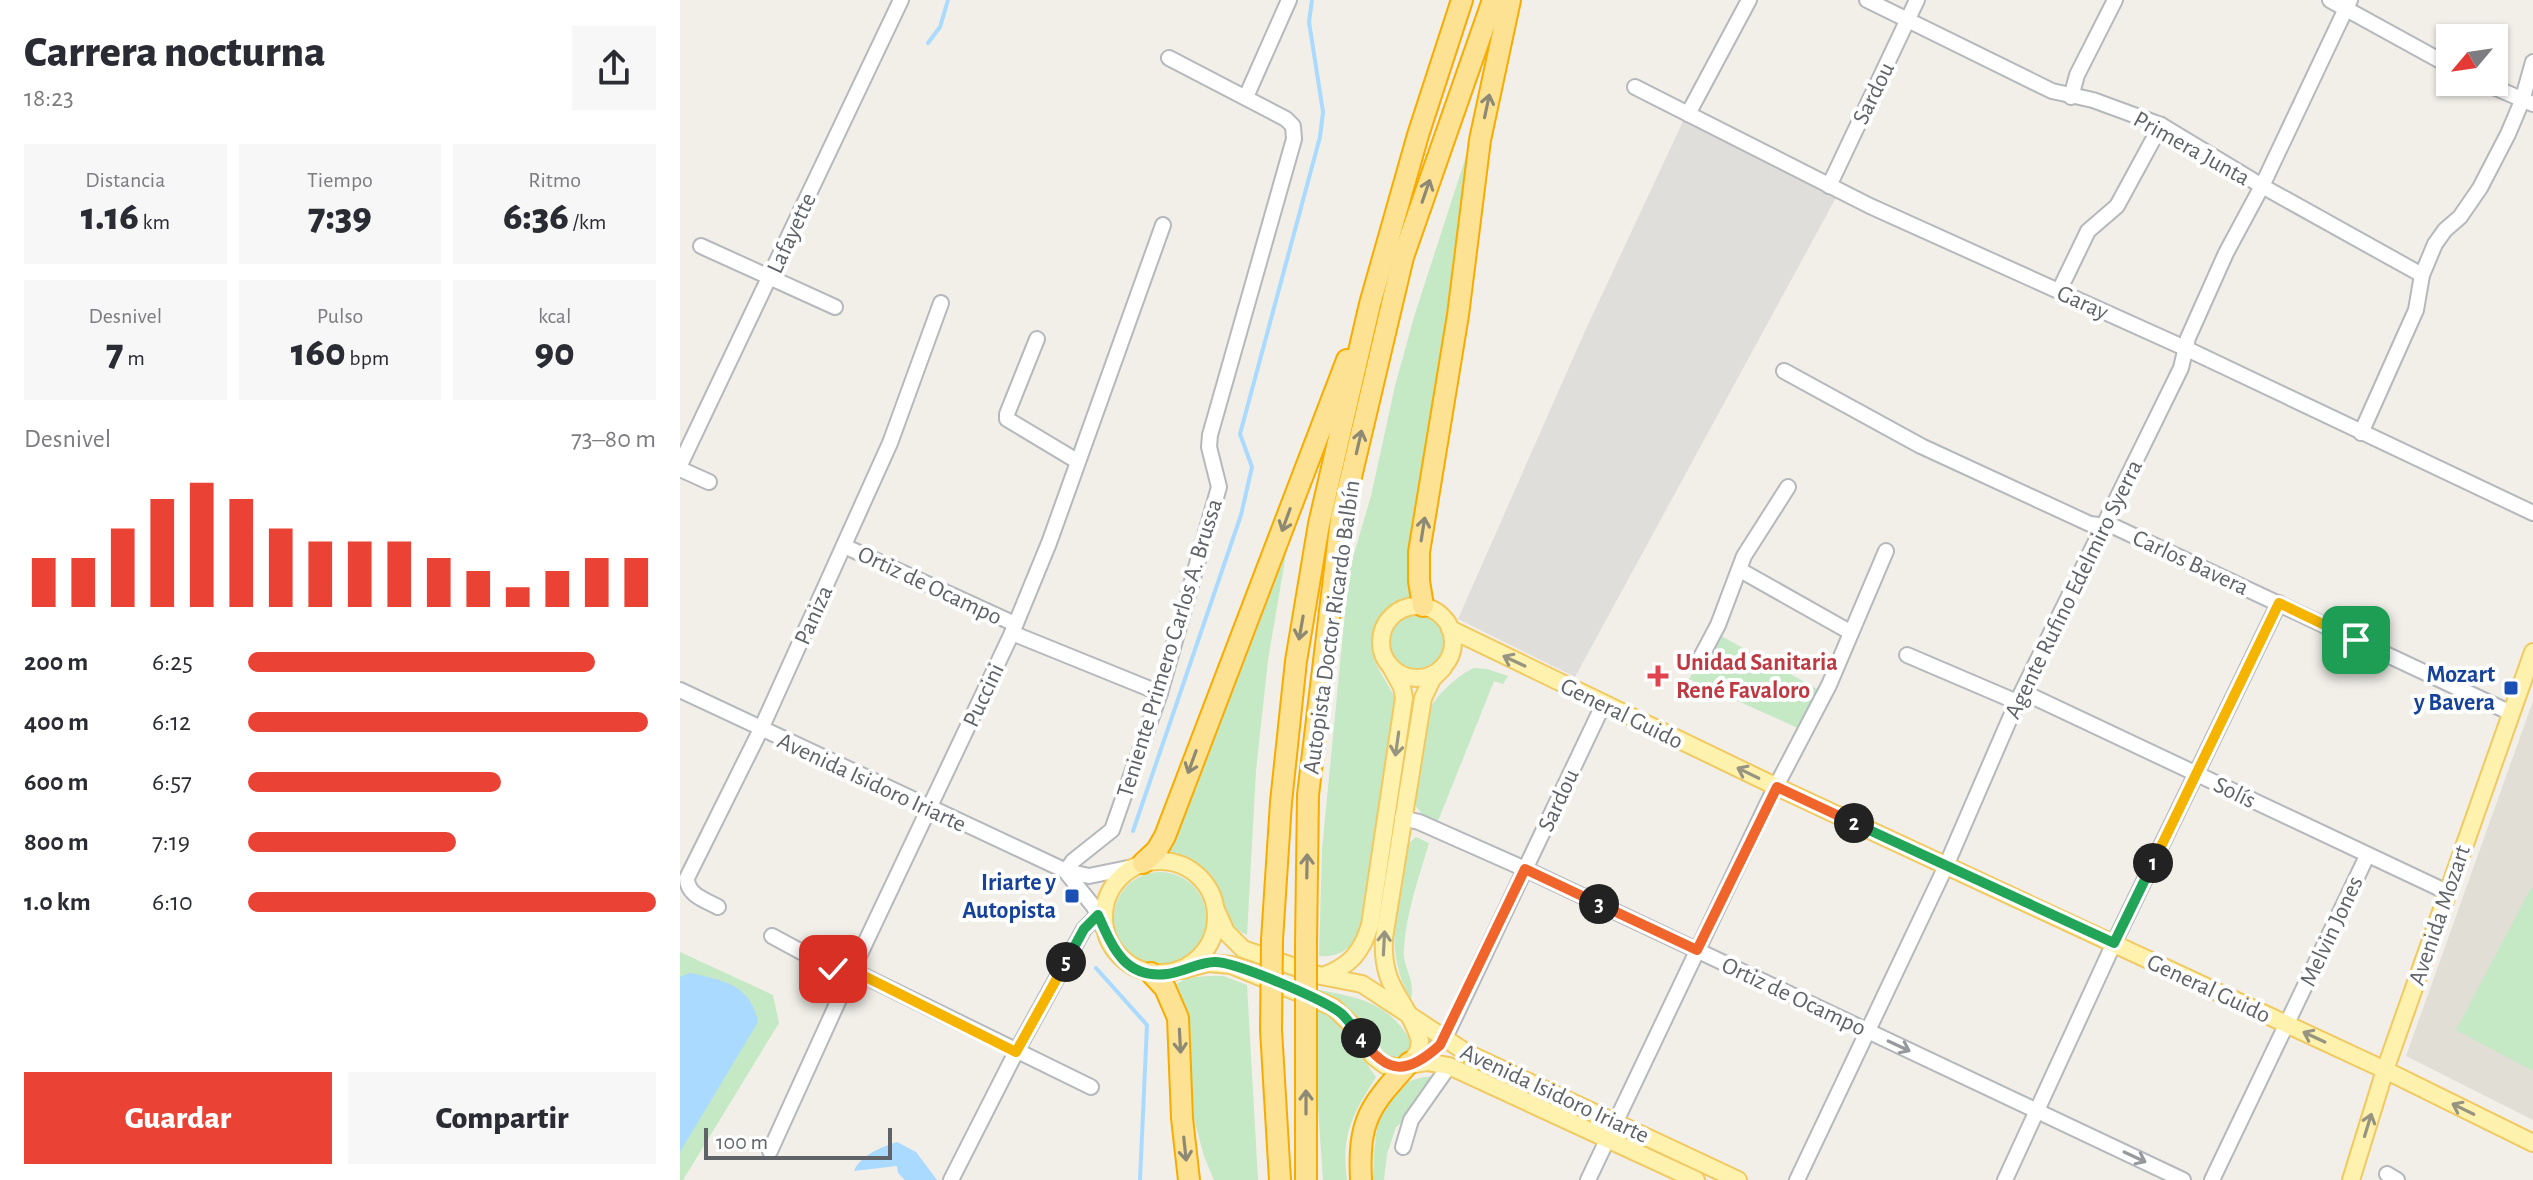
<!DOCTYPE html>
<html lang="es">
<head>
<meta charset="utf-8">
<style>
	:root { --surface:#fff; --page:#f7f7f7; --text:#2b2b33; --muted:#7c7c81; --accent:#ea4335 }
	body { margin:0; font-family:"Alegreya Sans",sans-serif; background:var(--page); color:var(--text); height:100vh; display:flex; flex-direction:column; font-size:30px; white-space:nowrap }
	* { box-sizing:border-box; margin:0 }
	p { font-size:26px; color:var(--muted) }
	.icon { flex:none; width:44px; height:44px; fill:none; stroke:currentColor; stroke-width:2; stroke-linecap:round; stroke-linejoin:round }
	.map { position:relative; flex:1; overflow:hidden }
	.sheet { display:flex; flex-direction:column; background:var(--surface); width:680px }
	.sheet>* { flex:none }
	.needle { width:52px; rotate:241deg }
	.tools { position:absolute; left:1756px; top:24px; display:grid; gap:16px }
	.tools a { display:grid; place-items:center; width:72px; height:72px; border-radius:0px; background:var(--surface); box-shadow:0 2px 6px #0004; font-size:40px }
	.scale { position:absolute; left:24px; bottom:20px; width:188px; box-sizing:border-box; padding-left:8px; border:4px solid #5f6368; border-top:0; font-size:22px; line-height:28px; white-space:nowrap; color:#5f6368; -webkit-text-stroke:6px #fff; paint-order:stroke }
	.pin { position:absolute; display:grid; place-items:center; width:68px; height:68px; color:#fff; margin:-34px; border-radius:16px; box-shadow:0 4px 12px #0006 }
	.km { position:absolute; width:40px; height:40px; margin:-20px; border-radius:50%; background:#222; color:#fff; font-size:22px; line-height:40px; text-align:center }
	.round { display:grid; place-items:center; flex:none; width:84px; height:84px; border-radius:0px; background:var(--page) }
	.head { display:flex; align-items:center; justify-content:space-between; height:136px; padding:0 24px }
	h1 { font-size:44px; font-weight:800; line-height:60px }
	.figures { display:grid; grid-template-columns:repeat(3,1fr); gap:12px; height:136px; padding:8px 24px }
	.figures div { display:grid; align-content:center; border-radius:0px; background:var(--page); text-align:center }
	.figures b { font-size:40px; font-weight:800 }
	.figures small { font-size:22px; font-weight:400 }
	.figures p { font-size:22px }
	.chart { height:224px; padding:16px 24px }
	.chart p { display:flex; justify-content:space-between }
	.chart svg { width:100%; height:144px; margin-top:8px; stroke:var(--accent); stroke-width:6 }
	.button { display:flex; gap:16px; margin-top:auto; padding:16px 24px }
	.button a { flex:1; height:92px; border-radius:0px; background:var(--accent); color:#fff; font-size:32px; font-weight:800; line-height:92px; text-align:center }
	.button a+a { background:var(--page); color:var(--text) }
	ul { padding:0 24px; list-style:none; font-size:26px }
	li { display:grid; grid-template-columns:128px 96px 1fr; align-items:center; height:60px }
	li i { height:20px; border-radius:10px; background:var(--accent) }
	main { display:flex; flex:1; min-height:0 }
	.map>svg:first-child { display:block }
	.industrial { fill:#e0deda }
	.education { fill:#e1ded6 }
	.green { fill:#c5e8c5 }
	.water { fill:#aadaff }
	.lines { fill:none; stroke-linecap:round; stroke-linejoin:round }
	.stream { stroke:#aadaff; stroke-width:4 }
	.minor-casing { stroke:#b5b8bc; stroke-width:18 }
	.major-casing { stroke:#f2c960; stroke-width:20 }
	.highway-casing { stroke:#f9ab00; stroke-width:24 }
	.minor { stroke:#fff; stroke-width:14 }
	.major { stroke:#fff2af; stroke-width:16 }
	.highway { stroke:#fde293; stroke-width:20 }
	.highway-bridge-casing { stroke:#f9ab00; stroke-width:24; stroke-linecap:butt }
	.highway-bridge { stroke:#fde293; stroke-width:20 }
	.oneway { stroke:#8e8975 }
	.oneway2 { stroke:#979581 }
	.oneway3 { stroke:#979a9d }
	.split-1-casing { stroke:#fff; stroke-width:16 }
	.split-2-casing { stroke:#fff; stroke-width:16 }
	.split-3-casing { stroke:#fff; stroke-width:16 }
	.split-4-casing { stroke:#fff; stroke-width:16 }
	.split-5-casing { stroke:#fff; stroke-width:16 }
	.split-6-casing { stroke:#fff; stroke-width:16 }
	.split-1 { stroke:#f5b400; stroke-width:10 }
	.split-2 { stroke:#22a559; stroke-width:10 }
	.split-3 { stroke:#f0652b; stroke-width:10 }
	.split-4 { stroke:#f0652b; stroke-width:10 }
	.split-5 { stroke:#22a559; stroke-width:10 }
	.split-6 { stroke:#f5b400; stroke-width:10 }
	.health-dot { fill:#e0444e; stroke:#fff; stroke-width:3 }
	.transit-dot { fill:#1a4fb4; stroke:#fff; stroke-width:3 }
	.labels { text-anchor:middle; stroke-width:8; stroke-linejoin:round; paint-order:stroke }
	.street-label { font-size:24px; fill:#5f6368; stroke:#fff }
	.health-label { font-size:24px; font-weight:bold; fill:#be3a42; stroke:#fff; text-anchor:start }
	.transit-label { font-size:24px; font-weight:bold; fill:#164399; stroke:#fff; text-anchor:end }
</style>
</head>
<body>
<main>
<section class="sheet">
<div class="head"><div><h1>Carrera nocturna</h1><p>18:23</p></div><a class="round"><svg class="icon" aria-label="share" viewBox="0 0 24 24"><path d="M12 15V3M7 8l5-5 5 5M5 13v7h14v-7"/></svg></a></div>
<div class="figures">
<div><p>Distancia</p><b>1.16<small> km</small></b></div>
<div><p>Tiempo</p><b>7:39</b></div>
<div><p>Ritmo</p><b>6:36<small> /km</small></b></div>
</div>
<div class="figures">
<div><p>Desnivel</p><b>7<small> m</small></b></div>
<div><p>Pulso</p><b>160<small> bpm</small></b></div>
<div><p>kcal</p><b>90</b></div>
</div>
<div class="chart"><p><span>Desnivel</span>73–80 m</p>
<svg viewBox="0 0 160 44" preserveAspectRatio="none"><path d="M5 44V29M15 44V29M25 44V20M35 44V11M45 44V6M55 44V11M65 44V20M75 44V24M85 44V24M95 44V24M105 44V29M115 44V33M125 44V38M135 44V33M145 44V29M155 44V29"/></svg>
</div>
<ul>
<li><b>200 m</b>6:25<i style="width:85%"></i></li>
<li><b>400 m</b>6:12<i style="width:98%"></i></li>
<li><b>600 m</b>6:57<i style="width:62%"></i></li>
<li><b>800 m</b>7:19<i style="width:51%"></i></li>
<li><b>1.0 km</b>6:10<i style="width:100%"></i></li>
</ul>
<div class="button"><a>Guardar</a><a>Compartir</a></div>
</section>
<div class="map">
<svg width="1853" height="1180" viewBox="0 0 1853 1180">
	<rect width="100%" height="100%" fill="#f1efe8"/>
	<polygon class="industrial" points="1005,117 1158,194 895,677 778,619 905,331"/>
	<polygon class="education" points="1853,701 1853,1120 1726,1056"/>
	<g class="green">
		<path d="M 792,138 L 732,592 L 728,600 C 723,602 716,604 711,608 C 695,620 687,648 697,666 C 704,681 714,690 716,706 L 682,928 C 674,946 661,958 639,956 L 642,850 L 669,571 L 691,496 L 715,386 L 734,317 Z"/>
		<path d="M 613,513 L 588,660 L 576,771 L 567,935 C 524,916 554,861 483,853 Z"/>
		<circle cx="735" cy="643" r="31"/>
		<polygon points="1036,633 1139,690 1120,729 1009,679"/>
		<path d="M 794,668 L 807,669 L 828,676 L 823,684 L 814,681 L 758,821 L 742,814 L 735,805 C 735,786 743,720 752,705 C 760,692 780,674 794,668 Z"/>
		<path d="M 736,837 L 749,843 C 739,877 726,913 724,949 C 722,967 736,980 731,999 C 702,952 718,897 726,846 Z"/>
		<circle cx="480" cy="918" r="46"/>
		<polygon points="1851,888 1853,889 1853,1071 1776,1030"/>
		<polygon points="0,952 93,995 99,1023 3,1180 0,1180"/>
		<polygon points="527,976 543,976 567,985 578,1180 534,1180 524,1156 511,1108 494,985 508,978"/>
		<path d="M 627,987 C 663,996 697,996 722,1028 C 728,1036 732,1041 730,1051 L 721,1058 L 708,1057 L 676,1015 Z"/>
		<path d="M 638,1005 L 651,1014 L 696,1077 C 672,1115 661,1135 667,1180 L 643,1180 L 636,1079 Z"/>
		<path d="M 759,1076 L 730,1116 L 716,1127 L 707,1154 L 704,1180 L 693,1180 C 696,1130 693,1077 759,1076 Z"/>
	</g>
	<g class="water">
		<path d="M 10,973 C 43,980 71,985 78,1022 L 0,1152 L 0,977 Z"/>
		<path d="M 217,1142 L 236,1152 L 257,1180 L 225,1180 L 218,1173 L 217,1166 L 174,1171 C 181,1155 201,1147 217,1142 Z"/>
	</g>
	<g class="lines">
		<g class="stream">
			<polyline points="248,43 260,27 268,0"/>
			<polyline points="453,831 561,515 572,467 560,434 640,137 643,112 629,22 632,0"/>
			<polyline points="416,968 467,1025 460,1180"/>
		</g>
		<defs>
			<g id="minor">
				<polyline points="1187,0 1372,91 1413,100 1481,125 1582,186 1742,275"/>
				<polyline points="1650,0 1770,66"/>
				<polyline points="1802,82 1853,104"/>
				<polyline points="955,87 1190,206 1507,349 1853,513"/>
				<polyline points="566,97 609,0"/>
				<polyline points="1391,97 1397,75 1435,0"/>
				<polyline points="1008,114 1069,0"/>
				<polyline points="1149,186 1237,0"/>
				<polyline points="21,246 155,307"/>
				<polyline points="1379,291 1408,231 1437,206 1481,125"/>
				<polyline points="357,339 327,414 327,419 397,461"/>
				<polyline points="1104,371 1241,446 1410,524 1435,527 1831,713"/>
				<polyline points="1681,433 1736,310 1742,275 1755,244 1765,230 1780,217 1800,188 1828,134 1842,101 1853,62"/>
				<polyline points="0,465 221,0"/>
				<polyline points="0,469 29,482"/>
				<polyline points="164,546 335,624"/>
				<polyline points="1060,570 1170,632"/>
				<polyline points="332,633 480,693"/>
				<polyline points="1227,655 1337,702"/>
				<polyline points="1021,657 1038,625 1064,556 1108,487"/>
				<polyline points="0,690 386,871 409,876 453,867"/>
				<polyline points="1343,692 1767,892"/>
				<polyline points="722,818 739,822 845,869 1503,1180"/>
				<polyline points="386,871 393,861 432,830 480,693 539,487 529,447 530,435 614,139 613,126 606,119 489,58"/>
				<polyline points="386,872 414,907 424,929"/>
				<path d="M 38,907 C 25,900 7,895 7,878 L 81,729 L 210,443 L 261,303"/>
				<polyline points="92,936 153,969 182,975 411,1087"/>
				<polyline points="739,1062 764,1040 924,703"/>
				<polyline points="723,1147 731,1120 769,1066"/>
				<polyline points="90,1151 171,973 332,633 369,543 483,225"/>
				<polyline points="1707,1174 1717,1180"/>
				<polyline points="271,1180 336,1052 404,929 418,915"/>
				<polyline points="908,1180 1090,798 1149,685 1206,551"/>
				<polyline points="1117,1180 1266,866 1337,702 1501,368 1508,338 1546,253 1582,186 1670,0"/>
				<polyline points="1325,1180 1434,943 1599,603"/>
				<polyline points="1532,1180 1687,856"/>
			</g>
			<g id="major">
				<circle cx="737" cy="642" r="36"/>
				<polyline points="770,629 1097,787 1705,1070 1853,1143"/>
				<circle cx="480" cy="917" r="56"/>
				<polyline points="536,910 546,932 563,949 641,976 682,984 787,1053 1058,1180"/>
				<polyline points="502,970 528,963 551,965 653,1007 672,1025 693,1056 705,1065 717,1067 747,1062 769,1066 1016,1180"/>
				<path d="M 643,976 C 670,966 682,952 690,925 L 724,698 L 722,687 L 712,669"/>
				<path d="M 729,1063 L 738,1052 L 740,1041 C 728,999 701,991 704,938 L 743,698 L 752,679 L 763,668"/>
				<polyline points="1671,1180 1705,1070 1853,652"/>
			</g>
			<g id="highway">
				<polyline points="743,606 739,581 739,552 778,315 800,140 830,0"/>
				<polyline points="463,863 477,850 485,836 667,360"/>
				<polyline points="592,940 601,802 616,661 639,524 690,304 738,135 782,0"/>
				<polyline points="626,944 628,795 661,519 723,257 813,0"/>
				<polyline points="471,973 485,988 498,1018 502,1118 509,1180"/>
				<polyline points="591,1030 600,1180"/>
				<polyline points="626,1180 626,1015"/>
				<path d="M 681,1180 C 678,1119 690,1106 729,1063"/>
			</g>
		</defs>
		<use href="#minor" class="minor-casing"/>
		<use href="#major" class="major-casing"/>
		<use href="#highway" class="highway-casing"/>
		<use href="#minor" class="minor"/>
		<use href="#major" class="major"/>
		<use href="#highway" class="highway"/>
		<defs>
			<g id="highway-bridge">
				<polyline points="626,944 626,1015"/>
				<polyline points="591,1030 592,940"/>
			</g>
		</defs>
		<use href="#highway-bridge" class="highway-bridge-casing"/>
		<use href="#highway-bridge" class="highway-bridge"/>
	</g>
	<defs><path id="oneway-shaft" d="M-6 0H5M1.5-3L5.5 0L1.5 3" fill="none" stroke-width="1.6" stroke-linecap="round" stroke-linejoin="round" transform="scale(2)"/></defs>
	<g class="oneway">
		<use href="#oneway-shaft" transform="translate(807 106) rotate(-78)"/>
		<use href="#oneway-shaft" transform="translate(746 191) rotate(-71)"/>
		<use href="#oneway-shaft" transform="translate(679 442) rotate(-77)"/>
		<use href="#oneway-shaft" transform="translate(606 520) rotate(110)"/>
		<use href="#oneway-shaft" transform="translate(743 529) rotate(-81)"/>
		<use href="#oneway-shaft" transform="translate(621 628) rotate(100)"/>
		<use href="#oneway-shaft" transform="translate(512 762) rotate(110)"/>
		<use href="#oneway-shaft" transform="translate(627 866) rotate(-89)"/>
		<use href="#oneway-shaft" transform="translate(500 1041) rotate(87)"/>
		<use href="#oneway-shaft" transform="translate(626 1102) rotate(-90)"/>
		<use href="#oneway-shaft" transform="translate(505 1149) rotate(84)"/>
	</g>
	<g class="oneway2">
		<use href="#oneway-shaft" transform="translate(834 661) rotate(-155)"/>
		<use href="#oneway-shaft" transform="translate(717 744) rotate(98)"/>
		<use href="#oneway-shaft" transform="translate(1068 773) rotate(-154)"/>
		<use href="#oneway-shaft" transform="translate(704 943) rotate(-87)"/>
		<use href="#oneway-shaft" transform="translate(1634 1037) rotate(-155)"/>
		<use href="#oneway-shaft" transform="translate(1783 1109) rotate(-154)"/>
		<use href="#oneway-shaft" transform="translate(1688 1125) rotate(-73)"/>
	</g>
	<g class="oneway3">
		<use href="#oneway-shaft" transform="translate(1219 1046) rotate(25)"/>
		<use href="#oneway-shaft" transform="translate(1455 1157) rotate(25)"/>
	</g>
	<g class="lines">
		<defs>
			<polyline id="split-1" points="1473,863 1599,603 1676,640"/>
			<polyline id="split-2" points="1174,823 1434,943 1473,863"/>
			<polyline id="split-3" points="919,904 1017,950 1097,787 1174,823"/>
			<path id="split-4" d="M 681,1038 C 707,1075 727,1075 760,1045 L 845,869 L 919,904"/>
			<path id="split-5" d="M 386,962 L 404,929 L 418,915 C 432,946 444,979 487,974 C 503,972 519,962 535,962 C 556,962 645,1000 662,1014 C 669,1021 675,1030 681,1038"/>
			<polyline id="split-6" points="153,969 182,975 336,1052 386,962"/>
		</defs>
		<use href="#split-1" class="split-1-casing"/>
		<use href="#split-2" class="split-2-casing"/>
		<use href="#split-3" class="split-3-casing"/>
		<use href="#split-4" class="split-4-casing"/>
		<use href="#split-5" class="split-5-casing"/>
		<use href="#split-6" class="split-6-casing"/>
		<use href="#split-1" class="split-1"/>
		<use href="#split-2" class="split-2"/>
		<use href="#split-3" class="split-3"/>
		<use href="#split-4" class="split-4"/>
		<use href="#split-5" class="split-5"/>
		<use href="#split-6" class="split-6"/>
	</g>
	<path class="health-dot" d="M974 664h8v8h8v8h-8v8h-8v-8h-8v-8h8z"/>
	<g class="transit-dot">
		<rect x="1823" y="680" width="16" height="16" rx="4"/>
		<rect x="384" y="888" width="16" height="16" rx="4"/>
	</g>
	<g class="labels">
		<g class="street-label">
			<text transform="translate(1193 93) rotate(-64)" y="8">Sardou</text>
			<text transform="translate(1512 148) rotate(29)" y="8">Primera Junta</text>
			<text transform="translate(111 233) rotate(-65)" y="8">Lafayette</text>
			<text transform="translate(1403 302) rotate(24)" y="8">Garay</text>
			<text transform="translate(1511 562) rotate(25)" y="8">Carlos Bavera</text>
			<text transform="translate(250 585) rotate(25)" y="8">Ortiz de Ocampo</text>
			<text transform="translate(1393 589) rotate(-64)" y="8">Agente Rufino Edelmiro Syerra</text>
			<text transform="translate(133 615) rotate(-66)" y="8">Paniza</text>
			<text transform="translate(651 627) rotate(-82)" y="8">Autopista Doctor Ricardo Balbín</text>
			<text transform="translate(489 648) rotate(-73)" y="8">Teniente Primero Carlos A. Brussa</text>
			<text transform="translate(303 695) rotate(-65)" y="8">Puccini</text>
			<text transform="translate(942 713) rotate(26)" y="8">General Guido</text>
			<text transform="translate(192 782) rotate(25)" y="8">Avenida Isidoro Iriarte</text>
			<text transform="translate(1555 792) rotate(26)" y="8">Solís</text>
			<text transform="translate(878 800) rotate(-65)" y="8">Sardou</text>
			<text transform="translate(1759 915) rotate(-71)" y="8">Avenida Mozart</text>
			<text transform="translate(1651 931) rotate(-65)" y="8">Melvin Jones</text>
			<text transform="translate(1529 988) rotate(25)" y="8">General Guido</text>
			<text transform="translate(1114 996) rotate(25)" y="8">Ortiz de Ocampo</text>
			<text transform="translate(875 1093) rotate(25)" y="8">Avenida Isidoro Iriarte</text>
		</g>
		<g class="health-label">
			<text x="996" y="670">Unidad Sanitaria<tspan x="996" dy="28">René Favaloro</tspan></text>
		</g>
		<g class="transit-label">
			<text x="1815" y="682">Mozart<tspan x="1815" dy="28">y Bavera</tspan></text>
			<text x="376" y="890">Iriarte y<tspan x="376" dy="28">Autopista</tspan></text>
		</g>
	</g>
</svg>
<div class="tools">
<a><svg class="needle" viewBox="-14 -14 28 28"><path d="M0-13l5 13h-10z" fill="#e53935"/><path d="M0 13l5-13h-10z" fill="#7c7c81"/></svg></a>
</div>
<div class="scale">100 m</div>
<div class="pin" style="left:1676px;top:640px;background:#1e9e55"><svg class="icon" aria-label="arrive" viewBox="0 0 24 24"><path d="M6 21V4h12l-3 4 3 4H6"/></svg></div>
<div class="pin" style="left:153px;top:969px;background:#d93025"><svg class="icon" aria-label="check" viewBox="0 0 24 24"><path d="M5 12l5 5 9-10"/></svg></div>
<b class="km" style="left:1473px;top:863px">1</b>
<b class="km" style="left:1174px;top:823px">2</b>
<b class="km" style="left:919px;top:904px">3</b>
<b class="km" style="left:681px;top:1038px">4</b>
<b class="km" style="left:386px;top:962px">5</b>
</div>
</main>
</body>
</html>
